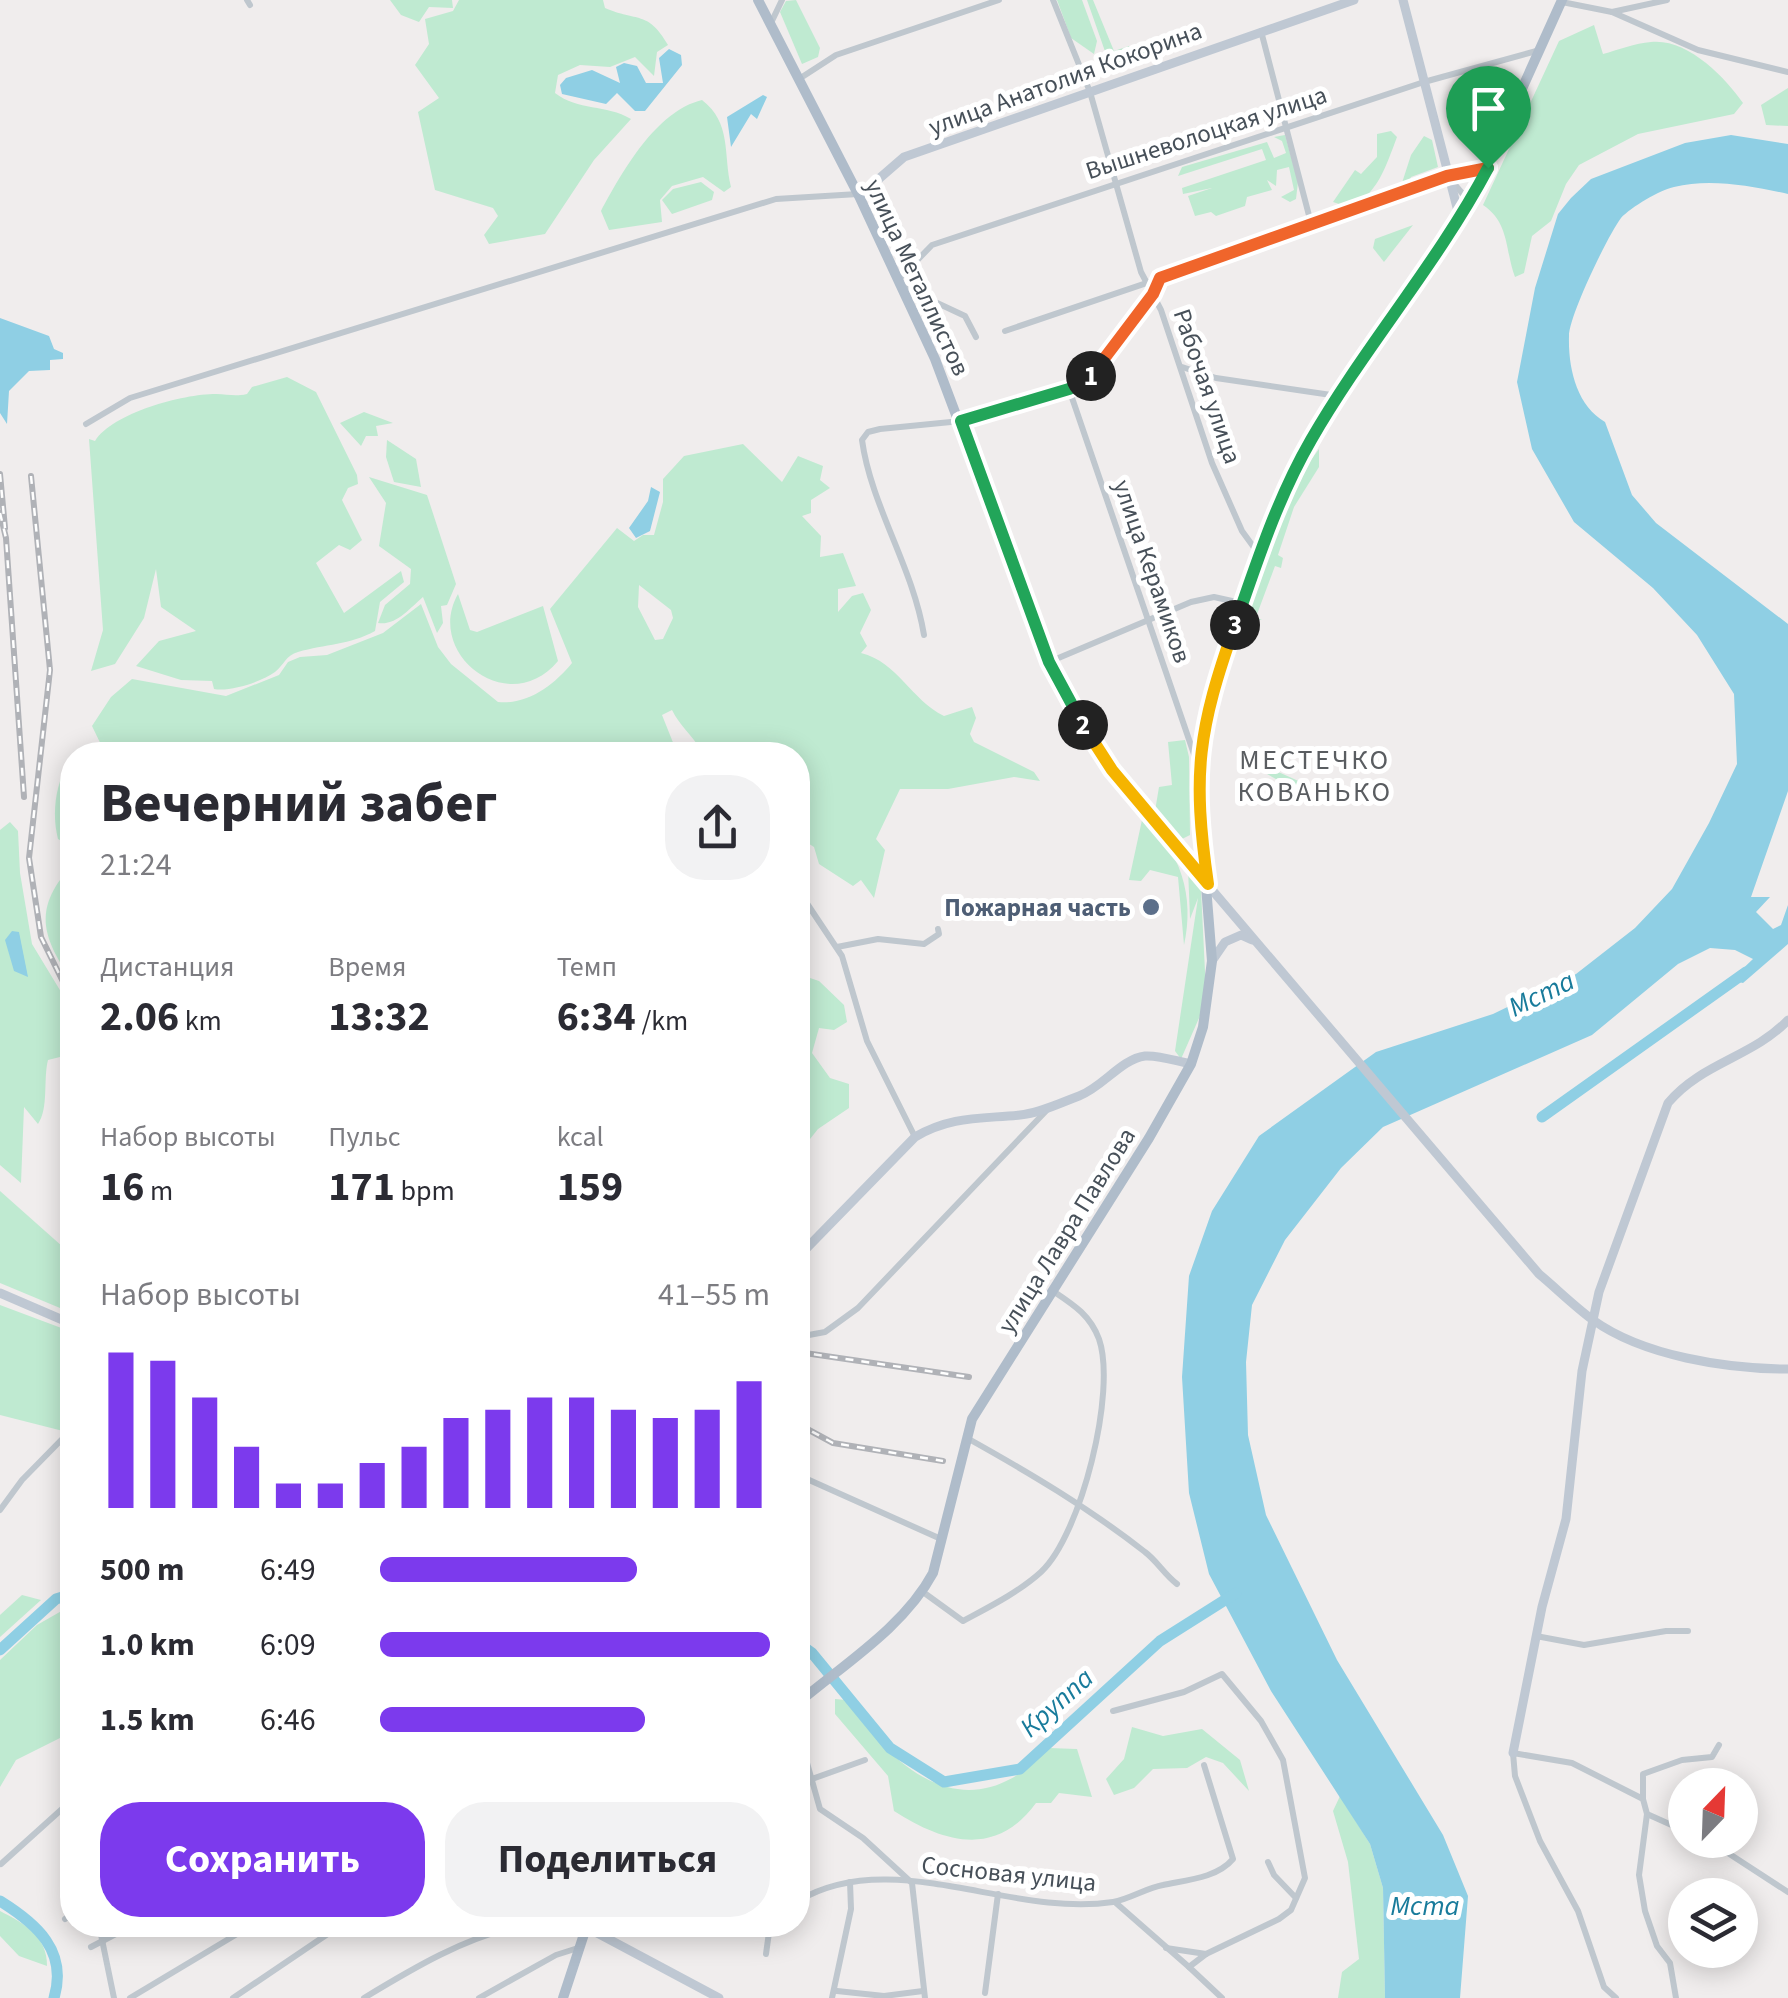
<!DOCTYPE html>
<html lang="ru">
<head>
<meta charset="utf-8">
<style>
	:root { --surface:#fff; --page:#f2f2f3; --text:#2b2b33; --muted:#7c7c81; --accent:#7c3aed }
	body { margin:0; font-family:"Source Sans 3",sans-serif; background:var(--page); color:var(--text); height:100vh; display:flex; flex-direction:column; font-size:38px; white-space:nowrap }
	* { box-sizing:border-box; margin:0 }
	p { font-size:32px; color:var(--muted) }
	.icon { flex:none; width:55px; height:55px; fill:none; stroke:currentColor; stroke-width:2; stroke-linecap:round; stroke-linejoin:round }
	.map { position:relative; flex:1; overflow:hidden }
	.panel { position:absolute; left:60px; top:742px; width:750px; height:1195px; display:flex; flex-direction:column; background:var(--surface); border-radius:40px; box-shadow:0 5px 25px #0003 }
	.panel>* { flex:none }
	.needle { width:65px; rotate:23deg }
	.fabs { position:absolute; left:1668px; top:1768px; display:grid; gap:20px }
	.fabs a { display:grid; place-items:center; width:90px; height:90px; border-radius:50%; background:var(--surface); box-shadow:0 5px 25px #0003; font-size:50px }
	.pin { position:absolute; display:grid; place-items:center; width:85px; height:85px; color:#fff; margin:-102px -42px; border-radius:50% 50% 50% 0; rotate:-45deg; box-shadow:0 0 10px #0007 }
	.pin .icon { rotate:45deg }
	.km { position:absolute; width:50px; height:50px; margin:-25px; border-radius:50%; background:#222; color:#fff; font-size:28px; line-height:50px; text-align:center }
	.round { display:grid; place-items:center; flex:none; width:105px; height:105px; border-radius:40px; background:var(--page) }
	.head { display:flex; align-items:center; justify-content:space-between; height:170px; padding:0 40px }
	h1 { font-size:55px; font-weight:700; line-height:75px }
	.metrics { display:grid; grid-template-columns:repeat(3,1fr); gap:15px; height:170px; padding:10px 40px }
	.metrics div { display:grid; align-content:center }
	.metrics b { font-size:42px; font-weight:700 }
	.metrics small { font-size:28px; font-weight:400 }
	.metrics p { font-size:28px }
	.chart { height:280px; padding:20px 40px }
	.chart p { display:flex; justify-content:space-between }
	.chart svg { width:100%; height:180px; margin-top:10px; stroke:var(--accent); stroke-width:6 }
	.cta { display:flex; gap:20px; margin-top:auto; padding:20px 40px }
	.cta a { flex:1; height:115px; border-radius:40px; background:var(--accent); color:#fff; font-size:40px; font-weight:700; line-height:115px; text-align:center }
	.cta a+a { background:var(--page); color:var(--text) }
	ul { padding:0 40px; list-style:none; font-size:32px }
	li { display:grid; grid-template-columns:160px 120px 1fr; align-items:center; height:75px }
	li i { height:25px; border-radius:12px; background:var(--accent) }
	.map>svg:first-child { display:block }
	.green { fill:#bfead1; fill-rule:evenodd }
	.water { fill:#8fcfe4 }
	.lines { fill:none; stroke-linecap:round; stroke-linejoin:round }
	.river { stroke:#8fcfe4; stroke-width:11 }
	.street { stroke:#bfc7ce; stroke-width:6 }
	.secondary { stroke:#bfc8d3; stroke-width:9 }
	.primary { stroke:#afbcca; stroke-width:10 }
	.rail-casing { stroke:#b0b2b7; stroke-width:6 }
	.rail { stroke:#fff; stroke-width:2.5; stroke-dasharray:8; stroke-linecap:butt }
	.split-1-casing { stroke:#fff; stroke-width:20 }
	.split-2-casing { stroke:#fff; stroke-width:20 }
	.split-3-casing { stroke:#fff; stroke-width:20 }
	.split-4-casing { stroke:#fff; stroke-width:20 }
	.split-1 { stroke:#f0652b; stroke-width:12 }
	.split-2 { stroke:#22a559; stroke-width:12 }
	.split-3 { stroke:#f5b400; stroke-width:12 }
	.split-4 { stroke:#22a559; stroke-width:12 }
	.service-dot { fill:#5c6f8a; stroke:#fff; stroke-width:4 }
	.labels { text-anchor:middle; stroke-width:10; stroke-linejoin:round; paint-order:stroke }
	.street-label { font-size:25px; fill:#475059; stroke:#fff }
	.service-label { font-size:25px; font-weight:bold; fill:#4e5e75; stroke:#fff; text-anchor:end }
	.neighbourhood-label { font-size:28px; letter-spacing:2.5px; fill:#5a5d61; stroke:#fff }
	.water-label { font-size:28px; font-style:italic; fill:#187b9b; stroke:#fff }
</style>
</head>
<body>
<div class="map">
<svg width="1788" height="1998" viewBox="0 0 1788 1998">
	<rect width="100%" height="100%" fill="#f0eded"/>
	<g class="green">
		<polygon points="390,0 452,0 453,8 429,7 419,22 401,15"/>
		<path d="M 459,0 L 603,0 L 605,8 C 637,22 648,10 668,45 L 657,52 L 654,76 L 635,57 L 610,67 L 580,65 L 558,75 L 555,93 C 578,111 606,104 631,119 L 594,160 L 545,234 L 489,244 L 484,235 L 498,216 L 493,208 L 435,190 L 418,112 L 439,98 L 415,65 L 429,44 L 425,19 L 453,11 Z"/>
		<polygon points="796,0 820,48 818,57 802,64 780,12 786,1"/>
		<polygon points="1057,0 1082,0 1097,41 1094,54 1071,38"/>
		<polygon points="1087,0 1093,0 1114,51 1129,46 1133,54 1184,39 1183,43 1118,64 1107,57"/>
		<path d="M 1594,25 L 1603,54 C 1618,50 1635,43 1651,42 C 1687,38 1725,77 1743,103 L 1734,114 L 1638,134 L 1579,165 L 1566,184 L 1551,221 L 1532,236 L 1524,273 L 1515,277 C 1505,251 1510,223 1483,205 L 1559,41 Z"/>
		<polygon points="1788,88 1788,126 1766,125 1761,105"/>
		<path d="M 702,100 C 732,123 723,154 731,187 L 724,192 L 703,177 L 672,186 L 660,200 L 662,222 L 609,230 L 601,211 C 622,172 656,111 702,100 Z"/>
		<path d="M 1391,131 L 1397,137 C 1386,166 1377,197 1348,207 L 1333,202 L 1355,170 L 1361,174 L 1377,157 L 1377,134 Z"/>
		<polygon points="1285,135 1298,182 1296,199 1290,202 1281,197 1294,190 1289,167 1277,170 1276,186 1267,180 1272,190 1247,197 1245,206 1216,216 1211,212 1195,216 1188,196 1212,188 1183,194 1182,188 1266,160 1262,149 1178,176 1182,167 1267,142 1274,158 1286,153 1282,141 1274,137"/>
		<polygon points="1424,136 1432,140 1438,167 1411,177 1407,187 1401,186 1411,155"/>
		<polygon points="701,182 714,192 712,200 672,214 662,200 673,189"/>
		<polygon points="1413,225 1384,262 1373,248 1375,239"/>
		<path d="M 287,377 L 316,392 L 357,475 L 358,484 L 348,488 L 342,500 L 362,540 L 350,550 L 339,545 L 316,563 L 344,613 L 401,571 L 404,582 L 380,602 L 375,631 C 350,645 325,644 298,652 C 286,655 284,665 275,672 C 261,682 230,692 214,689 L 212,681 L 181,680 L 136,666 L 159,641 L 196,631 L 161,607 L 156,569 L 144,618 L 115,664 L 91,671 L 103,630 L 89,439 L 95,441 C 113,413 182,394 216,394 C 228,394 234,397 247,394 L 252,387 Z"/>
		<polygon points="364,412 393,423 376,426 378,436 366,436 361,446 340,423"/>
		<polygon points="387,440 416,459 421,487 394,482 386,457"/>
		<path d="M 743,444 L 782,482 L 798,456 L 823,466 L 820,480 L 830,488 L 811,500 L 811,513 L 802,516 L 821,536 L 820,557 L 843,553 L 856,586 L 838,589 L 838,612 L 852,596 L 863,593 L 871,610 L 860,633 L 867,646 L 861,653 C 898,662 911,700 944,716 L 972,707 L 976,718 L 970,734 L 974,742 L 1034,772 L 1040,781 L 1014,777 L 948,789 L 900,789 L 876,839 L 885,850 L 874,898 L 861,880 L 853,886 L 819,864 L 814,847 L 806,842 L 798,850 L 798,755 L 690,755 L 701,750 C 691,734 680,726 672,710 L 662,715 L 678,755 L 106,755 L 92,726 L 111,697 L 132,679 L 226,696 L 279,675 L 288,662 L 300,657 L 327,655 L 383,633 L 421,604 L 438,647 L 451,664 L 498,702 C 528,705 554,685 572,663 L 550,609 L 617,528 L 634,541 L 643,535 L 654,535 L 663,502 L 663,479 L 684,456 ZM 639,585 L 671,610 L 673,618 L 663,639 L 655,640 L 638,607 Z"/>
		<polygon points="1319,449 1319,467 1294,507 1278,555 1283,558 1281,568 1275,566 1256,617 1262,620 1249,620 1247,613 1291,487"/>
		<path d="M 369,477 L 427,495 L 456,584 L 447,605 L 441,606 L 443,623 L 437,633 L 423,597 C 410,608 396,626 378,623 L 385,605 L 410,584 L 411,569 L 379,546 L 386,503 Z"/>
		<path d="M 458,594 L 470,630 L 477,632 L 543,606 L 558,661 C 509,720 424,654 458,594 Z"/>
		<polygon points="1185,740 1189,757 1190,835 1182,839 1155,811 1159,787 1172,785 1168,742"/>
		<path d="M 72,756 L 72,847 L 58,839 C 51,812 56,780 72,756 Z"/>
		<polygon points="1256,762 1332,796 1333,802 1314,800 1256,768"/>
		<path d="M 1142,820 C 1181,848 1195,898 1184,945 L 1178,877 L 1150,870 L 1141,881 L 1129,880 Z"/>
		<path d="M 10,822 L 18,831 L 20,873 L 32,944 L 72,1010 L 72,1054 L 48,1060 C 43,1080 49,1108 38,1124 L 24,1107 L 21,1183 L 0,1165 L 0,830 Z"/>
		<polygon points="1188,868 1201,890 1206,992 1203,1009 1181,1059 1175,1051 1198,898 1190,919"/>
		<path d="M 68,870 L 72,870 L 72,981 C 44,940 32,911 68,870 Z"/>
		<polygon points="798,974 819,981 844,1005 847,1022 834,1030 819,1028 812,1053 830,1078 849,1084 849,1108 818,1129 798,1154"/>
		<polygon points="0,1191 72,1255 72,1313 0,1283"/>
		<polygon points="0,1305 72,1332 72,1420 63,1431 0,1415"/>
		<polygon points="22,1595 41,1600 0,1637 0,1615"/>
		<polygon points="72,1605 72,1732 16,1760 0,1787 0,1660 37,1625"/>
		<path d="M 835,1699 L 846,1700 C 899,1776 971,1832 1049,1748 L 1077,1749 L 1092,1797 L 1059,1793 L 1051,1803 L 1036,1803 C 996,1858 944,1843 894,1811 L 888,1776 L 835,1714 Z"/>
		<polygon points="1132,1727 1163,1736 1202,1729 1240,1760 1249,1791 1223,1763 1206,1757 1187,1768 1153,1769 1134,1788 1114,1795 1106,1779 1124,1759"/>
		<polygon points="1340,1796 1370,1844 1383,1888 1385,1998 1338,1998 1342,1972 1359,1959 1348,1862 1333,1811"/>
		<path d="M 0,1911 C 25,1924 47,1936 47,1966 L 19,1956 L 0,1936 Z"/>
	</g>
	<g class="water">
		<polygon points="669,49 681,55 682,65 645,111 635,111 617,93 606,104 562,94 560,85 566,78 592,70 620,83 616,67 624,63 637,66 646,83 663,83 659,58"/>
		<polygon points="763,95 767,97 757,119 751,114 731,147 727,117"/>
		<path d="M 1731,135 L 1788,144 L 1788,194 C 1752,186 1710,178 1674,187 C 1660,190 1631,207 1621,218 C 1608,235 1569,316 1569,336 C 1568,369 1577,406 1605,422 L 1632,495 L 1656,523 L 1788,624 L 1788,791 L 1751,897 L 1770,897 L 1756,912 L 1773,929 L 1781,925 L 1788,905 L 1788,944 L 1743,983 L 1731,980 L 1753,959 L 1735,950 L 1710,948 L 1678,964 L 1592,1035 L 1383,1127 L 1341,1168 L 1285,1240 L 1252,1305 L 1246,1362 L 1248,1435 L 1266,1515 L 1337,1660 L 1443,1835 L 1468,1896 L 1460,1998 L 1385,1998 L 1383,1888 L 1370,1844 L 1271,1691 L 1209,1574 L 1189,1493 L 1182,1377 L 1189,1276 L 1212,1211 L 1259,1136 L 1376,1052 L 1493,1014 L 1576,974 L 1635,928 L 1672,889 L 1709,823 L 1737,764 L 1734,694 L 1697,635 L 1653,588 L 1574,522 L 1532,449 L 1517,382 L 1535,288 L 1558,214 L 1571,198 L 1591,179 L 1685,143 Z"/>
		<polygon points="0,318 49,336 54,349 63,353 63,359 50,360 50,370 29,371 9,391 7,424 0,413"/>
		<polygon points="651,487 660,492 650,531 636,538 629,528 648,501"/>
		<polygon points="12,931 19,932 28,977 14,971 5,940"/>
	</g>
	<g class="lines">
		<g class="river">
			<polyline points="1542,1117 1746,972"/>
			<polyline points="798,1643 812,1653 890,1748 944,1782 1020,1769 1160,1641 1236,1593"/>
			<polyline points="0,1650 56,1599 72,1594"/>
			<path d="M 0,1901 C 37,1924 68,1951 54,1998"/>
		</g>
		<g class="street">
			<polyline points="247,0 250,5"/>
			<polyline points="1053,0 1090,92 1141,272 1161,310 1212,463 1242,531 1258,553"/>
			<polyline points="1562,2 1612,12 1667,0"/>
			<polyline points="1612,12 1698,50 1788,72"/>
			<polyline points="771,23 782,0"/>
			<polyline points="1261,31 1312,227"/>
			<polyline points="799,79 836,55 999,0"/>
			<polyline points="1450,179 1468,200"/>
			<polyline points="899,279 932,245 1424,82 1540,50"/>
			<polyline points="903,287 965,316 976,337"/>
			<polyline points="1005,331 1312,227 1447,176 1486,169"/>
			<polyline points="1182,367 1216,378 1338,396"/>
			<polyline points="1069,389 1196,760"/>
			<polyline points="86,424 130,398 776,199 858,194"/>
			<path d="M 924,635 C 913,567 871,506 862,440 L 868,432 L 880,429 L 961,421 L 1085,381 L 1095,374 L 1160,278"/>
			<polyline points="1049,662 1191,602 1214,597 1241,603"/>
			<polyline points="798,890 842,956 867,1041 915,1137"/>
			<polyline points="837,947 878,939 924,944 939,934 938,929"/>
			<polyline points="798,1337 825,1332 858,1308 1046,1111"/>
			<path d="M 967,1438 C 1028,1472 1089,1508 1145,1552 C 1157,1561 1164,1574 1177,1584"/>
			<polyline points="798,1475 941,1539"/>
			<polyline points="0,1510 22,1480 72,1429"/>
			<path d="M 923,1592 L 963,1621 C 989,1607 1019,1592 1041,1572 C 1081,1535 1117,1391 1099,1339 C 1090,1315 1074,1305 1053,1291"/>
			<polyline points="1536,1636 1584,1645 1666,1631 1688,1631"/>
			<polyline points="1113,1711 1184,1692 1222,1674 1261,1721 1283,1760 1305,1878 1291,1910 1279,1919 1206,1954 1189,1967 1222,1998"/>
			<polyline points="798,1731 820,1809 863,1838 912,1883 925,1998"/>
			<polyline points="798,1784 865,1760"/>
			<polyline points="1643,1799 1643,1774 1682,1760 1712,1757 1719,1745"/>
			<polyline points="1647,1814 1639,1875 1645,1911 1657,1946 1670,1963 1676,1998"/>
			<polyline points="1708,1840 1788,1892"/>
			<polyline points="1268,1862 1274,1875 1296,1898"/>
			<polyline points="1,1864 72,1800"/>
			<path d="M 798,1901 C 892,1845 1010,1918 1113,1902 C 1130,1899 1146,1888 1163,1885 C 1187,1880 1217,1878 1233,1859 L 1204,1765"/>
			<polyline points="1116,1903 1189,1967"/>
			<polyline points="65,1919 72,1914"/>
			<polyline points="99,1925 114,1998"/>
			<polyline points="91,1947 133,1925"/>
			<polyline points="1166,1948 1206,1954"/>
			<polyline points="766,1954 770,1925"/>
			<polyline points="837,1991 884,1996 923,1991"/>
			<polyline points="985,1993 998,1894"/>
			<polyline points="130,1998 252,1925"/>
			<polyline points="233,1998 341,1925"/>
			<path d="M 364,1998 C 415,1967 464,1938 522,1925"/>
			<polyline points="479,1998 556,1955 578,1948"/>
			<polyline points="832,1998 851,1909 850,1882"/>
			<polyline points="1616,1998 1604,1987 1578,1911 1540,1841 1515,1776 1513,1753 1572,1763 1643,1799 1647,1814 1685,1831"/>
		</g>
		<g class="secondary">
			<polyline points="1403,0 1459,215"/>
			<polyline points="859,196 904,157 1354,0"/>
			<path d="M 1207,884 L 1539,1274 C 1557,1289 1574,1306 1593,1320 C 1643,1356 1727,1369 1788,1369"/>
			<polyline points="1212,961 1225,942 1241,935 1252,940"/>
			<path d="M 798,1257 L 915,1137 C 951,1116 980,1119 1020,1115 C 1040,1113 1060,1103 1079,1096 C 1103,1087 1121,1059 1145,1056 C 1159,1055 1176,1061 1191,1064"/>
			<polyline points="0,1293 72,1324"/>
			<path d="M 1513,1753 L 1542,1607 L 1566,1519 L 1582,1371 L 1599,1292 L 1668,1103 C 1701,1063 1753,1057 1788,1020"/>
			<polyline points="586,1927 719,1998"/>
		</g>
		<g class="primary">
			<polyline points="758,0 859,196 935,359 1049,662 1112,770 1207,883"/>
			<path d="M 798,1703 C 844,1664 904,1627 933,1573 L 972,1419 L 1149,1138 L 1191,1064 L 1203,1027 L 1212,961 L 1197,774 C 1203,677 1265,524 1312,438 L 1479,184 L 1562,0"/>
			<polyline points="563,1998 587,1925"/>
		</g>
		<defs>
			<g id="rail">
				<polyline points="0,474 5,528"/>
				<polyline points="31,476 50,670 29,858 41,937 72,1000"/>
				<polyline points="0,513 6,538 24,797"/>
				<polyline points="798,1352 969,1377"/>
				<polyline points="798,1424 833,1443 943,1461"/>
			</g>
		</defs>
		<use href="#rail" class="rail-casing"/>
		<use href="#rail" class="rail"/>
	</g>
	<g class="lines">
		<defs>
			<polyline id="split-1" points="1091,376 1153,294 1160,278 1447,176 1488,168"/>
			<polyline id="split-2" points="1083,725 1049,662 961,421 1069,389 1091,376"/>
			<path id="split-3" d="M 1083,725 L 1112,770 L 1208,884 C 1192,773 1198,730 1235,625"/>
			<path id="split-4" d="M 1235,625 C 1257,562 1277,499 1311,440 C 1365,346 1437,264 1488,168"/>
		</defs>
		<use href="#split-1" class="split-1-casing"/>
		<use href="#split-2" class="split-2-casing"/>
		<use href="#split-3" class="split-3-casing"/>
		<use href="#split-4" class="split-4-casing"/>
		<use href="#split-1" class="split-1"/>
		<use href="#split-2" class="split-2"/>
		<use href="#split-3" class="split-3"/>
		<use href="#split-4" class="split-4"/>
	</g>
	<circle class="service-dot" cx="1151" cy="907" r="10"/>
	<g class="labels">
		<g class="street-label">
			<text transform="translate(1065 78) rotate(-20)" y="9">улица Анатолия Кокорина</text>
			<text transform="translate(1206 132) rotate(-18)" y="9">Вышневолоцкая улица</text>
			<text transform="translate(918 277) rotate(65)" y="9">улица Металлистов</text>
			<text transform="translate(1208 386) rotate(71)" y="9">Рабочая улица</text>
			<text transform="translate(1153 571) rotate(71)" y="9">улица Керамиков</text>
			<text transform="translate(1066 1230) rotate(-58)" y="9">улица Лавра Павлова</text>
			<text transform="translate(1009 1873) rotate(6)" y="9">Сосновая улица</text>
		</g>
		<g class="service-label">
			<text x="1131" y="916">Пожарная часть</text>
		</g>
		<g class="neighbourhood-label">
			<text x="1315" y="769">МЕСТЕЧКО<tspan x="1315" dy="32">КОВАНЬКО</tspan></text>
		</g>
		<g class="water-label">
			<text transform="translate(1541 993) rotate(-26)" y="10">Мста</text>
			<text transform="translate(1056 1702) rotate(-42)" y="10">Круппа</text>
			<text x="1425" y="1915">Мста</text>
		</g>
	</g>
</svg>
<div class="fabs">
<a><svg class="needle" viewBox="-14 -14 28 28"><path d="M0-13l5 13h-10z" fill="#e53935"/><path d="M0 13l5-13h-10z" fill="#7c7c81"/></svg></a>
<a><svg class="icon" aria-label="layers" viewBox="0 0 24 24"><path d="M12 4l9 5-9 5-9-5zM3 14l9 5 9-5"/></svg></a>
</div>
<div class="pin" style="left:1488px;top:168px;background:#1e9e55"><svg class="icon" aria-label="arrive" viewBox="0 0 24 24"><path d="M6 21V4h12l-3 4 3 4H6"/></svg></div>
<b class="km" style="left:1091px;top:376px">1</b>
<b class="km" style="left:1083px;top:725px">2</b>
<b class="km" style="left:1235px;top:625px">3</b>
<section class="panel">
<div class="head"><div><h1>Вечерний забег</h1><p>21:24</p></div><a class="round"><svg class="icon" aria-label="share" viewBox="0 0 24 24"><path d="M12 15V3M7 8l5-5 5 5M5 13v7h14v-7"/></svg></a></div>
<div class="metrics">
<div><p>Дистанция</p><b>2.06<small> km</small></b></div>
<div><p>Время</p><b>13:32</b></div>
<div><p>Темп</p><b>6:34<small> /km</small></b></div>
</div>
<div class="metrics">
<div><p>Набор высоты</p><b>16<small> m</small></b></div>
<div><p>Пульс</p><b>171<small> bpm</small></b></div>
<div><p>kcal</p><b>159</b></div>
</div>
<div class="chart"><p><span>Набор высоты</span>41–55 m</p>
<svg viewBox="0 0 160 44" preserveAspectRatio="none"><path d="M5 44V6M15 44V8M25 44V17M35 44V29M45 44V38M55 44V38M65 44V33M75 44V29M85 44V22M95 44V20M105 44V17M115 44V17M125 44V20M135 44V22M145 44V20M155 44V13"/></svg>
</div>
<ul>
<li><b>500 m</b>6:49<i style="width:66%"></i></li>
<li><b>1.0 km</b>6:09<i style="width:100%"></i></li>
<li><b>1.5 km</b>6:46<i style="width:68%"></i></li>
</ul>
<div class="cta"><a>Сохранить</a><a>Поделиться</a></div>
</section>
</div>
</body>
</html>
